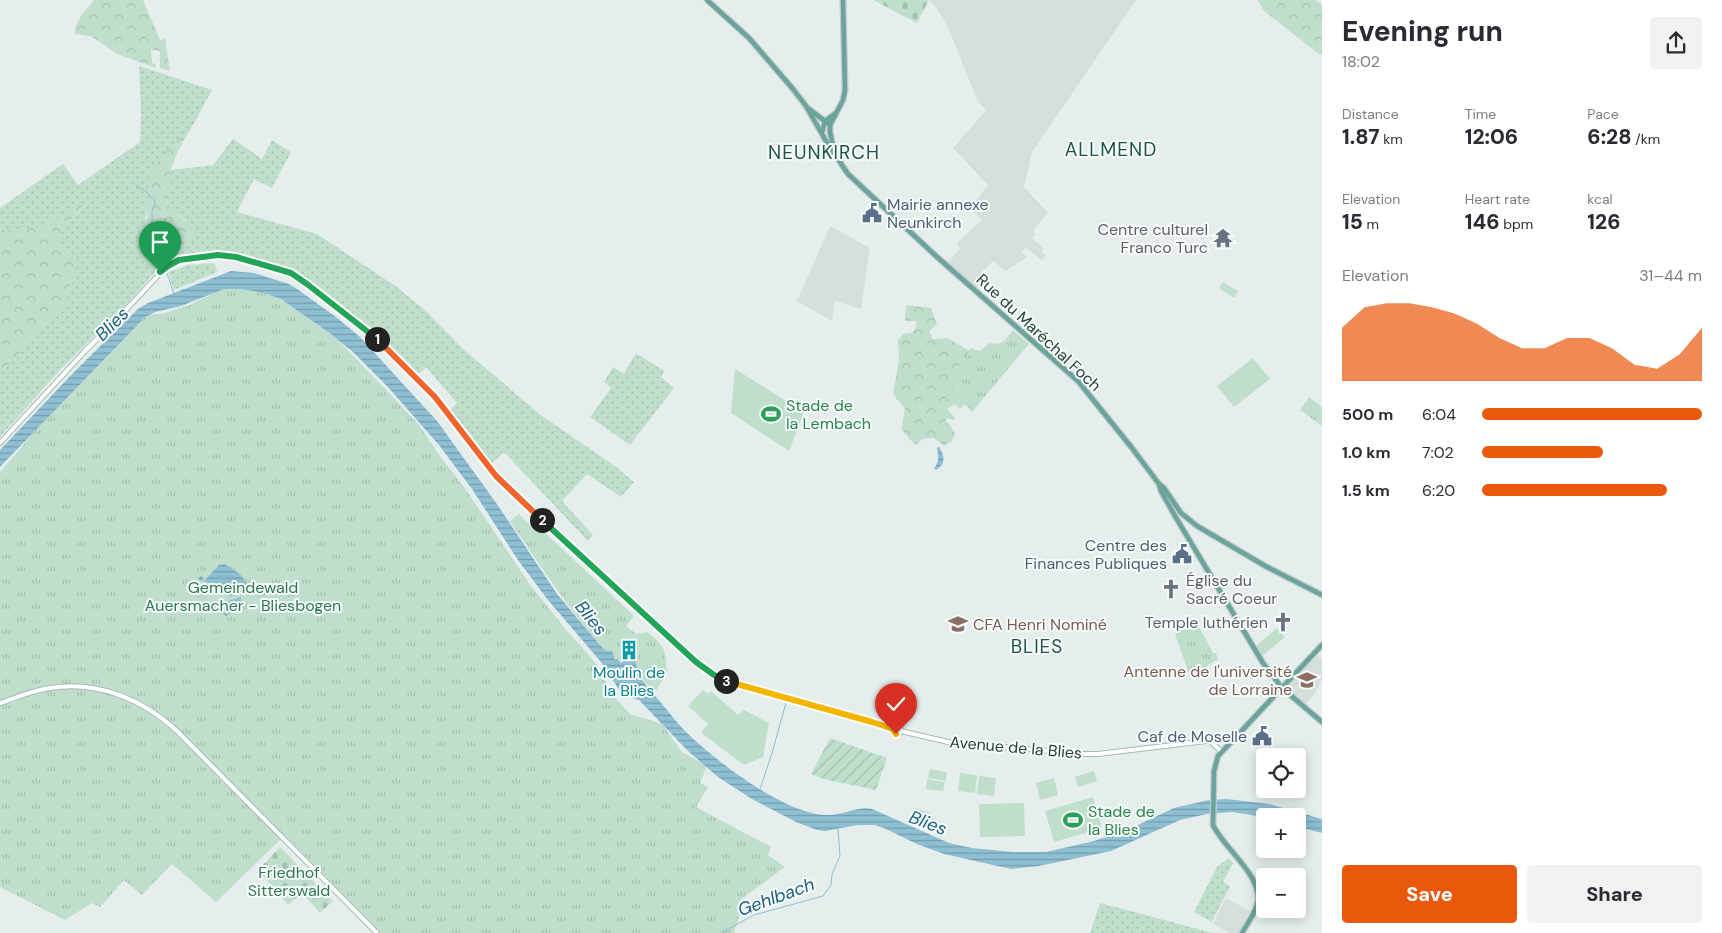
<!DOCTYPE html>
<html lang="en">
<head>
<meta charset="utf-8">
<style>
	:root { --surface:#fff; --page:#f2f2f3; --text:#2b2b33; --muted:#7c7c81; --accent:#ea580c }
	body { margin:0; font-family:"DM Sans",sans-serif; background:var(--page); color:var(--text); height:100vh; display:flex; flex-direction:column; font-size:19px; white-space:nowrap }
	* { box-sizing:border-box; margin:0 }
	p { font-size:16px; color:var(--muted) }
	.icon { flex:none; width:28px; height:28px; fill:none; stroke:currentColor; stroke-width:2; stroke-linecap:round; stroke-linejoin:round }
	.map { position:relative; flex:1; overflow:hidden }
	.drawer { display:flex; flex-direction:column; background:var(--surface); width:400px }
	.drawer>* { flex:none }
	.tools { position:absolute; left:1256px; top:748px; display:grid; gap:10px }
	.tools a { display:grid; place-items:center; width:50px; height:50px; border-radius:5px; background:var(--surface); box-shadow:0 2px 12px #0003; font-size:25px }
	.pin { position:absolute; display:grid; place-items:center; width:42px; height:42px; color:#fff; margin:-51px -21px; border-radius:50% 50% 50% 0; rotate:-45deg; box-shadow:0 0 5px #0007 }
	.pin .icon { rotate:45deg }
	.km { position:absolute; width:25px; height:25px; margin:-12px; border-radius:50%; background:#222; color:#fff; font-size:14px; line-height:25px; text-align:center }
	.round { display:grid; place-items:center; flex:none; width:52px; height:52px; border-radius:5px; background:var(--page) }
	.headline { display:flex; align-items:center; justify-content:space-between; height:85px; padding:0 20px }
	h1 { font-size:28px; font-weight:800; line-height:38px }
	.metrics { display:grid; grid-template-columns:repeat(3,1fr); gap:8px; height:85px; padding:5px 20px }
	.metrics div { display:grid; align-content:center }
	.metrics b { font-size:21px; font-weight:800 }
	.metrics small { font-size:14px; font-weight:400 }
	.metrics p { font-size:14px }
	.chart { height:140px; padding:10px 20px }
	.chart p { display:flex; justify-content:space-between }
	.chart svg { width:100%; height:90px; margin-top:5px; fill:var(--accent); opacity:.7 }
	.cta { display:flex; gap:10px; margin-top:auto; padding:10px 20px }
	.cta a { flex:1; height:58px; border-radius:5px; background:var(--accent); color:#fff; font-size:20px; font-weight:800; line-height:58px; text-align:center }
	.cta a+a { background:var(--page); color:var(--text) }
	ul { padding:0 20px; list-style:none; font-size:16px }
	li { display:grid; grid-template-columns:80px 60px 1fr; align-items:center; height:38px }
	li i { height:12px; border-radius:6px; background:var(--accent) }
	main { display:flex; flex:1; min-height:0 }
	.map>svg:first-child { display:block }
	.built { fill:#d4dedb }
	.grass { fill:url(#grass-dots) }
	.forest { fill:url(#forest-crowns) }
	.cemetery { fill:url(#cemetery-stones) }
	.park { fill:url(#park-tufts) }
	.garden { fill:url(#garden-furrows) }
	.pitch { fill:#bfdfcc }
	.water { fill:url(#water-rules) }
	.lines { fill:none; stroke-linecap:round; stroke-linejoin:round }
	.stream { stroke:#8ebfd3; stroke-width:1 }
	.secondary-casing { stroke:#a4bab5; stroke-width:6 }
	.primary-casing { stroke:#c2cac9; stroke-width:7 }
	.secondary { stroke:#fff; stroke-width:4 }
	.primary { stroke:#6aa49c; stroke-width:4.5 }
	.split-1-casing { stroke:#fff; stroke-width:10 }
	.split-2-casing { stroke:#fff; stroke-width:10 }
	.split-3-casing { stroke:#fff; stroke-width:10 }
	.split-4-casing { stroke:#fff; stroke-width:10 }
	.split-1 { stroke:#22a559; stroke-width:6 }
	.split-2 { stroke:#f0652b; stroke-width:6 }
	.split-3 { stroke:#22a559; stroke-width:6 }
	.split-4 { stroke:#f5b400; stroke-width:6 }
	.labels { text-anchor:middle; stroke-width:4; stroke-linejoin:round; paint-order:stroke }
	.service-label { font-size:16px; fill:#4e5e75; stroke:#f6fbf9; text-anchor:end }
	.worship-label { font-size:16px; fill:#5b616d; stroke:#f6fbf9; text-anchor:end }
	.street-label { font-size:16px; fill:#24413d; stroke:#f6fbf9 }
	.leisure-label { font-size:16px; fill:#27864d; stroke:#f6fbf9; text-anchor:start }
	.park-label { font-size:16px; fill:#2e7854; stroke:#f6fbf9 }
	.education-label { font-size:16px; fill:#785e54; stroke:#f6fbf9; text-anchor:start }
	.culture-label { font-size:16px; fill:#0d838f; stroke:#f6fbf9 }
	.water-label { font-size:18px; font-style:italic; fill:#1d617e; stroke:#f6fbf9 }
	.quarter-label { font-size:19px; letter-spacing:1px; fill:#1f544d; stroke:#f6fbf9 }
</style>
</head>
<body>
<main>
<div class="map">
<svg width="1322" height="933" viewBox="0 0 1322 933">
	<defs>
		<pattern id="grass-dots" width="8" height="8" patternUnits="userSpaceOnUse" patternTransform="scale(1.25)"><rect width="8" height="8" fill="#bfdfcc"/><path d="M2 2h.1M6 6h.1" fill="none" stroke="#a4c1b0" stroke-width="1.8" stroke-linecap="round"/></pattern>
		<pattern id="forest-crowns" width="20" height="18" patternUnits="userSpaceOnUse" patternTransform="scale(1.25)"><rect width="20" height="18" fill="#bfdfcc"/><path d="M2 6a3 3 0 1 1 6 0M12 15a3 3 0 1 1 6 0" fill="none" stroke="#a4c1b0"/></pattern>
		<pattern id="cemetery-stones" width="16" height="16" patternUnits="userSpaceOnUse" patternTransform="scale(1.25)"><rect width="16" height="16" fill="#bfdfcc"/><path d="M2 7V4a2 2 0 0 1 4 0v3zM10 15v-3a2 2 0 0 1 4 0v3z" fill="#a4c1b0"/></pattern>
		<pattern id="park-tufts" width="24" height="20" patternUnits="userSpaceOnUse" patternTransform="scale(1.25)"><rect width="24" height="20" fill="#bfdfcc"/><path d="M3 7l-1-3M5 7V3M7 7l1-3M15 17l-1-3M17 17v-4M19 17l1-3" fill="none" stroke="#a4c1b0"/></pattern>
		<pattern id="garden-furrows" width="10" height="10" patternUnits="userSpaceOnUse" patternTransform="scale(1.25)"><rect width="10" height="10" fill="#bfdfcc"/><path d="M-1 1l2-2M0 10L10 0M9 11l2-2" fill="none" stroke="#a4c1b0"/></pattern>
		<pattern id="water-rules" width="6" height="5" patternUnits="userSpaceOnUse" patternTransform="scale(1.25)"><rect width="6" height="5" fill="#8ebfd3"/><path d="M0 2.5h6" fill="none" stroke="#749dac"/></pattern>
	</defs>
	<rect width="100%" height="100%" fill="#e5eeec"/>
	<g class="built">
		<polygon points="929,0 1136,0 1032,152 1024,187 1048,213 1033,230 1036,234 1032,238 1043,248 1041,251 1046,256 1042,261 1026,247 1022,252 1027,257 1006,271 993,261 982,272 986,276 976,289 947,264 960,249 957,243 982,220 970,208 988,185 953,148 986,110 978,102 948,27 935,6"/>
		<polygon points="830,226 870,248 861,309 835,301 832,321 795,300 795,299 798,299"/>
		<polygon points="1316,654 1322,659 1322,679 1315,693 1305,705 1285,688"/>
		<polygon points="1226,898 1250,911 1239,933 1230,933 1213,924"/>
	</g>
	<g class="grass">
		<polygon points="139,66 212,90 194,123 175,143 165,151 148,204 146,216 150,241 157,262 167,259 167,243 187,221 170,209 167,209 166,189 170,170 213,165 233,139 262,159 272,140 291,152 272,188 254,179 237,212 317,234 397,287 427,312 463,349 542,416 615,466 634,482 621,497 587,474 562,501 593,535 588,541 504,452 490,465 450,410 457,403 426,367 418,375 377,338 291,275 241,257 209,255 179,258 174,259 157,270 129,302 62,368 0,437 0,372 15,360 27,341 43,325 63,310 70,307 65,294 73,281 59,245 60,232 87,203 38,228 0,230 0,208 63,164 78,185 140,142 141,114"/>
		<polygon points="211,263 215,264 217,272 174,290 168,272 189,265"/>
		<polygon points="636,353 664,371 661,377 674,388 630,445 590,417 611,388 604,382 613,367 624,374"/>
		<polygon points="1229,858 1233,863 1223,882 1230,886 1212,922 1194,912 1217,867"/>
		<polygon points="1100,903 1213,933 1090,933"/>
	</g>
	<g class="forest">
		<path d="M 94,0 L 143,0 L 160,40 L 165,39 L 170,71 L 160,68 L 160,51 L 151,50 L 152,63 L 155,64 L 156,68 L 117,54 L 91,36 L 75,34 C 74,21 87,9 94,0 Z"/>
		<polygon points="1258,0 1315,0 1322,5 1322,55 1316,52 1263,10"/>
		<path d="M 194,123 C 176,153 165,173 167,209 L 170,209 L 187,222 L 198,233 L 187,240 L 168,243 L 167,259 L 161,266 C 153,259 151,245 149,234 C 145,208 146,170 166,150 C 176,141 185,132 194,123 Z"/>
		<polygon points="88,201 60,232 59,245 74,259 73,281 65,294 71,307 63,310 43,325 27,341 15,360 0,372 0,230 38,228"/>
		<polygon points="906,305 931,308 937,325 929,331 933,339 948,338 975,354 967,402 960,409 955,404 947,409 955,418 954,420 947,418 945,421 950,425 955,434 952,441 944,446 934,438 923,439 915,445 901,429 905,409 893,394 899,361 898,340 903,334 912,333 916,327 916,321 905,321"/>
	</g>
	<g class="cemetery">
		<polygon points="873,0 929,0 917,23"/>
		<polygon points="280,847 333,901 320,913 302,893 288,905 258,870"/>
	</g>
	<g class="park">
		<polygon points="241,282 266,292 300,309 313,322 337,339 392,396 419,425 442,459 464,487 531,586 567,631 581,646 597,665 612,694 630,714 662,724 682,752 707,766 700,783 708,787 696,807 771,847 768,855 785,867 739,901 742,907 734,933 379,933 285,835 216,902 172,864 142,895 124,880 100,907 92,903 65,920 0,887 0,472 20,449 51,410 66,399 106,353 145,314 162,314 190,305 220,290"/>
		<polygon points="1223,282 1238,291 1234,298 1219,288"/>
		<path d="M 1013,330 L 1029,344 L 972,412 L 948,383 L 971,348 L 980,351 L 990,343 C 1004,346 1005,340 1013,330 Z"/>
		<polygon points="1309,397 1322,407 1322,426 1300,410"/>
		<path d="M 519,514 L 535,530 L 542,530 L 634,616 L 626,626 L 636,634 L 647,632 C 661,643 667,649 666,668 L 668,670 L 656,691 L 645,683 L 630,654 L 621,663 C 607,656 596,640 586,628 C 558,593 535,558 510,521 Z"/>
		<polygon points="1197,623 1213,653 1216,653 1218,659 1190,676 1175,634"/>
		<polygon points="1277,628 1285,637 1262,656 1256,646"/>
	</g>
	<polygon class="garden" points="830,738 887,758 876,790 823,779 811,774"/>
	<g class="pitch">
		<polygon points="1253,358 1270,379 1234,407 1217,386"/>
		<polygon points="735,369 804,412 789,451 731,413"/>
		<polygon points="703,690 708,694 711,691 738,715 744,710 769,723 763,757 744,765 708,738 701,732 708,724 688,706"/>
		<polygon points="930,769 947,772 946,781 928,778"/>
		<polygon points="1094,771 1097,781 1078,787 1075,777"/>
		<polygon points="960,773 977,775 975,793 958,791"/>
		<polygon points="979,776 996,778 994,796 977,794"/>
		<polygon points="1054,778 1058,795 1040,800 1036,783"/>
		<polygon points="927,779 945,782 943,791 926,789"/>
		<polygon points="1093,797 1102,828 1054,842 1045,811"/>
		<polygon points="1024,803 1025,836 980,837 979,804"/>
		<polygon points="915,808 931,813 928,825 911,820"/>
	</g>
	<g class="water">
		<path d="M 231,271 L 254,273 L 289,284 L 297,289 L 336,317 L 360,337 L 437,421 L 499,507 L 557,594 L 599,644 L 606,651 L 612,651 L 615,660 L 617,659 L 621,663 L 630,654 L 636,659 C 635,677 651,691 662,704 C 670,713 676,722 684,730 C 712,758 770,802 808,812 C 818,815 828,816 838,814 C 850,812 860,806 872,809 L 949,843 L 972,848 L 1012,852 L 1046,852 L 1094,841 L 1125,831 L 1174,808 L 1209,800 L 1227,799 L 1269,804 L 1322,819 L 1322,833 L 1298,827 L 1298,816 L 1265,817 L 1232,812 L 1207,814 L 1180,820 L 1111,851 L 1039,866 L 1011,869 L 944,854 L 917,844 L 886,829 L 875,825 L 858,825 L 825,831 L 817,830 L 796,822 L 752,799 L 718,777 L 687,750 L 639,700 L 629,697 L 625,691 L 620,691 L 601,662 L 548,600 L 518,560 L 472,489 L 439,445 L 387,386 L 353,352 L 332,335 L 281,299 L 264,293 L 242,289 L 224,289 L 181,306 L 155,312 L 145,317 L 0,467 L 0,450 L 75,371 L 138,309 L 148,303 Z"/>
		<path d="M 939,447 C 945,456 946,464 936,470 L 934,468 C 940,462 938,455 937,448 Z"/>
		<path d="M 224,564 C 234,569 242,574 247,584 L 241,592 L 230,596 L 220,593 L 209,583 L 198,579 L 200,576 L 203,577 L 203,580 L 205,580 L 219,565 Z"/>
		<path d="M 241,597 L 241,602 L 233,611 L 226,616 C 210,603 233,600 241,597 Z"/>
	</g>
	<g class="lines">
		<g class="stream">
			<polyline points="136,186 146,191 150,197 154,198 155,203 152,211 152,223 157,240 161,260 165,266"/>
			<polyline points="167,273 174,294"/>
			<polyline points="760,789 772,753 786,703"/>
			<polyline points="721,933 754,915 823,896 831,885 832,874 840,856 838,828"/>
		</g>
		<defs>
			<g id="secondary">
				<polyline points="0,443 85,351 122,314 168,265 179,260 218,255 236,257 291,273 307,284 365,328 385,346 435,397 496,476 696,663 713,675 729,683 799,701 893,729"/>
				<path d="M 0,703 C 15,698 29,692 44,689 C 94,679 142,698 178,732 L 377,933"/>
				<circle cx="897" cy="730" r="4"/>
				<polyline points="901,731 948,742 1084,754 1098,754 1206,741 1210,741 1222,752"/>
			</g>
			<g id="primary">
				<polyline points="707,0 749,38 793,89 806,106 826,141 848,174 936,256 1078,381 1132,448 1159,484 1164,488 1181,513 1197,526 1267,567 1322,595"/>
				<polyline points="809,109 830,125"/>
				<polyline points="822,132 825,121 836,113"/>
				<polyline points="834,151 830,132 830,125 843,100 845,90 843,0"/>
				<polyline points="1159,484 1161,491 1175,516 1263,663 1282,688 1322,722"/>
				<path d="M 1242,933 C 1247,924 1254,915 1257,905 C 1265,877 1224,849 1213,825 L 1214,771 L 1218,756 L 1322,645"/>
			</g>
		</defs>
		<use href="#secondary" class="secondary-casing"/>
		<use href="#primary" class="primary-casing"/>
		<use href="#secondary" class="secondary"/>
		<use href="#primary" class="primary"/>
	</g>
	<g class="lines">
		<defs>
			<polyline id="split-1" points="160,272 168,266 179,260 218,255 236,257 291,273 307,284 377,339"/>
			<polyline id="split-2" points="377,339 435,397 496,476 542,520"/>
			<polyline id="split-3" points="542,520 696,662 714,675 726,681"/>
			<polyline id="split-4" points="726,681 872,722 893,729 896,734"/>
		</defs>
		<use href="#split-1" class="split-1-casing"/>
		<use href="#split-2" class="split-2-casing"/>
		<use href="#split-3" class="split-3-casing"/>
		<use href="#split-4" class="split-4-casing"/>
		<use href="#split-1" class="split-1"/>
		<use href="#split-2" class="split-2"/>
		<use href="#split-3" class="split-3"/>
		<use href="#split-4" class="split-4"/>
	</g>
	<defs>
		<symbol id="civic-bare" viewBox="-9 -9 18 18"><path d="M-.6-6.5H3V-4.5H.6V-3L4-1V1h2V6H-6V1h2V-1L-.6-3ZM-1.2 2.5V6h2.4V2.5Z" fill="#5c6f8a" stroke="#f6fbf9" stroke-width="2.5" paint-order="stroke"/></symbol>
		<symbol id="temple-bare" viewBox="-9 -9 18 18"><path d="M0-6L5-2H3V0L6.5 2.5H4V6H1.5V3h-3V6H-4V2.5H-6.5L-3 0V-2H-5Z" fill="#6b7280" stroke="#f6fbf9" stroke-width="2.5" paint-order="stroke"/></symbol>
		<symbol id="stadium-bare" viewBox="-9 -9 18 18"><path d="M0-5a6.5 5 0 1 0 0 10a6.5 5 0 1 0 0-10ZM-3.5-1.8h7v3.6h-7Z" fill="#2e9e5b" stroke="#f6fbf9" stroke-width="2.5" paint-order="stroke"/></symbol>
		<symbol id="church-bare" viewBox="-9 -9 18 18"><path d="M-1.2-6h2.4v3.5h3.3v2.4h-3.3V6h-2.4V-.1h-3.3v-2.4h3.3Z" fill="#6b7280" stroke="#f6fbf9" stroke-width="2.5" paint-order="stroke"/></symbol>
		<symbol id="university-bare" viewBox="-9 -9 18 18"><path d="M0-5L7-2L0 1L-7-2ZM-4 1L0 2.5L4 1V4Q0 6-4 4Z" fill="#8d6e63" stroke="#f6fbf9" stroke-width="2.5" paint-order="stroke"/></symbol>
		<symbol id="building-bare" viewBox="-9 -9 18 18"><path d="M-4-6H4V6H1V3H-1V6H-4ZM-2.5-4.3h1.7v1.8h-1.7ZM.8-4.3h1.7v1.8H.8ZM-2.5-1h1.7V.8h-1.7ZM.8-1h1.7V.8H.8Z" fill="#0f9aa8" stroke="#f6fbf9" stroke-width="2.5" paint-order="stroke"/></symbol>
	</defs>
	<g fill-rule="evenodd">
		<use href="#civic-bare" x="858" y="199" width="28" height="28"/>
		<use href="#temple-bare" x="1209" y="224" width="28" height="28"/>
		<use href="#stadium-bare" x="757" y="400" width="28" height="28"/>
		<use href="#civic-bare" x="1168" y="540" width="28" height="28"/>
		<use href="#church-bare" x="1157" y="575" width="28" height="28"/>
		<use href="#church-bare" x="1269" y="608" width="28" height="28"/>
		<use href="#university-bare" x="944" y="610" width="28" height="28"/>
		<use href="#building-bare" x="615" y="636" width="28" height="28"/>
		<use href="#university-bare" x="1293" y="666" width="28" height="28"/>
		<use href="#civic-bare" x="1248" y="722" width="28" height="28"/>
		<use href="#stadium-bare" x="1059" y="806" width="28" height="28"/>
	</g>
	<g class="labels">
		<g class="service-label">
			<text x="887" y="210" text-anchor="start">Mairie annexe<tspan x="887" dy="18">Neunkirch</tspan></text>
			<text x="1167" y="551">Centre des<tspan x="1167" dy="18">Finances Publiques</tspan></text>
			<text x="1247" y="742">Caf de Moselle</text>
		</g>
		<g class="worship-label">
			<text x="1208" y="235">Centre culturel<tspan x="1208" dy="18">Franco Turc</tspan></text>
			<text x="1186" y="586" text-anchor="start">Église du<tspan x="1186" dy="18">Sacré Coeur</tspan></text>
			<text x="1268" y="628">Temple luthérien</text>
		</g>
		<g class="street-label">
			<text transform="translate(1039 332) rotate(43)" y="6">Rue du Maréchal Foch</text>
			<text transform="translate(1016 747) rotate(5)" y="6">Avenue de la Blies</text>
		</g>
		<g class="leisure-label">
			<text x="786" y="411">Stade de<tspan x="786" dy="18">la Lembach</tspan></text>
			<text x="1088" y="817">Stade de<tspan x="1088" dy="18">la Blies</tspan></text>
		</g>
		<g class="park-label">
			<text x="243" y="593">Gemeindewald<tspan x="243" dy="18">Auersmacher - Bliesbogen</tspan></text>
			<text x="289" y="878">Friedhof<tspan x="289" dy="18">Sitterswald</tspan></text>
		</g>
		<g class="education-label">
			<text x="973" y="630">CFA Henri Nominé</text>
			<text x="1292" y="677" text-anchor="end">Antenne de l'université<tspan x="1292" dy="18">de Lorraine</tspan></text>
		</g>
		<g class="culture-label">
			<text x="629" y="678">Moulin de<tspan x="629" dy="18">la Blies</tspan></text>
		</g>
		<g class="water-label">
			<text transform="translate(112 324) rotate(-45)" y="6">Blies</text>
			<text transform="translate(591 618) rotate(51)" y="6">Blies</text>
			<text transform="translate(928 823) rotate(21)" y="6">Blies</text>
			<text transform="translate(776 897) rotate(-20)" y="6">Gehlbach</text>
		</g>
		<g class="quarter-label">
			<text x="1111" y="156">ALLMEND</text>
			<text x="824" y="159">NEUNKIRCH</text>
			<text x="1037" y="653">BLIES</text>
		</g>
	</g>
</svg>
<div class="tools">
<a><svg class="icon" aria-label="locate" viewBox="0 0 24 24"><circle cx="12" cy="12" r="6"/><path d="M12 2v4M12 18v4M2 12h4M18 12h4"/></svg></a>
<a>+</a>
<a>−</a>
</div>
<div class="pin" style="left:160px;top:272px;background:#1e9e55"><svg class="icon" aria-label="arrive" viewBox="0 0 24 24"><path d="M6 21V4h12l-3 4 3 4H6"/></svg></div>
<div class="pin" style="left:896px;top:734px;background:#d93025"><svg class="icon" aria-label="check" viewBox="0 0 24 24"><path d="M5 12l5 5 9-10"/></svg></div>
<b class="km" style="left:377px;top:339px">1</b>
<b class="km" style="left:542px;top:520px">2</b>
<b class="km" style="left:726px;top:681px">3</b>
</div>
<section class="drawer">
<div class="headline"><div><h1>Evening run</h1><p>18:02</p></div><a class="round"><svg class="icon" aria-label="share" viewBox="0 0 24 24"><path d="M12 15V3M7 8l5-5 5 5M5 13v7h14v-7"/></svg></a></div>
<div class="metrics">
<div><p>Distance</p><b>1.87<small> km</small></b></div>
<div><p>Time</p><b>12:06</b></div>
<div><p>Pace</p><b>6:28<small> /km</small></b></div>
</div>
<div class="metrics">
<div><p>Elevation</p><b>15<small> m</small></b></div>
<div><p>Heart rate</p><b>146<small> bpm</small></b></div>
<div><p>kcal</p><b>126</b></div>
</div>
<div class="chart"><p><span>Elevation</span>31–44 m</p>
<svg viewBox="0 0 160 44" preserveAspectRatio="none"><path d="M0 44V18L10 8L20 6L30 6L40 8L50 11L60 16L70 23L80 28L90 28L100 23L110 23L120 28L130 36L140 38L150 31L160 18V44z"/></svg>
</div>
<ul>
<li><b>500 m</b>6:04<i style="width:100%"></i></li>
<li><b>1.0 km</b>7:02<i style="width:55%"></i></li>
<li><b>1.5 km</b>6:20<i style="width:84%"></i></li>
</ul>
<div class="cta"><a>Save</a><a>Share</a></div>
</section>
</main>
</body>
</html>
